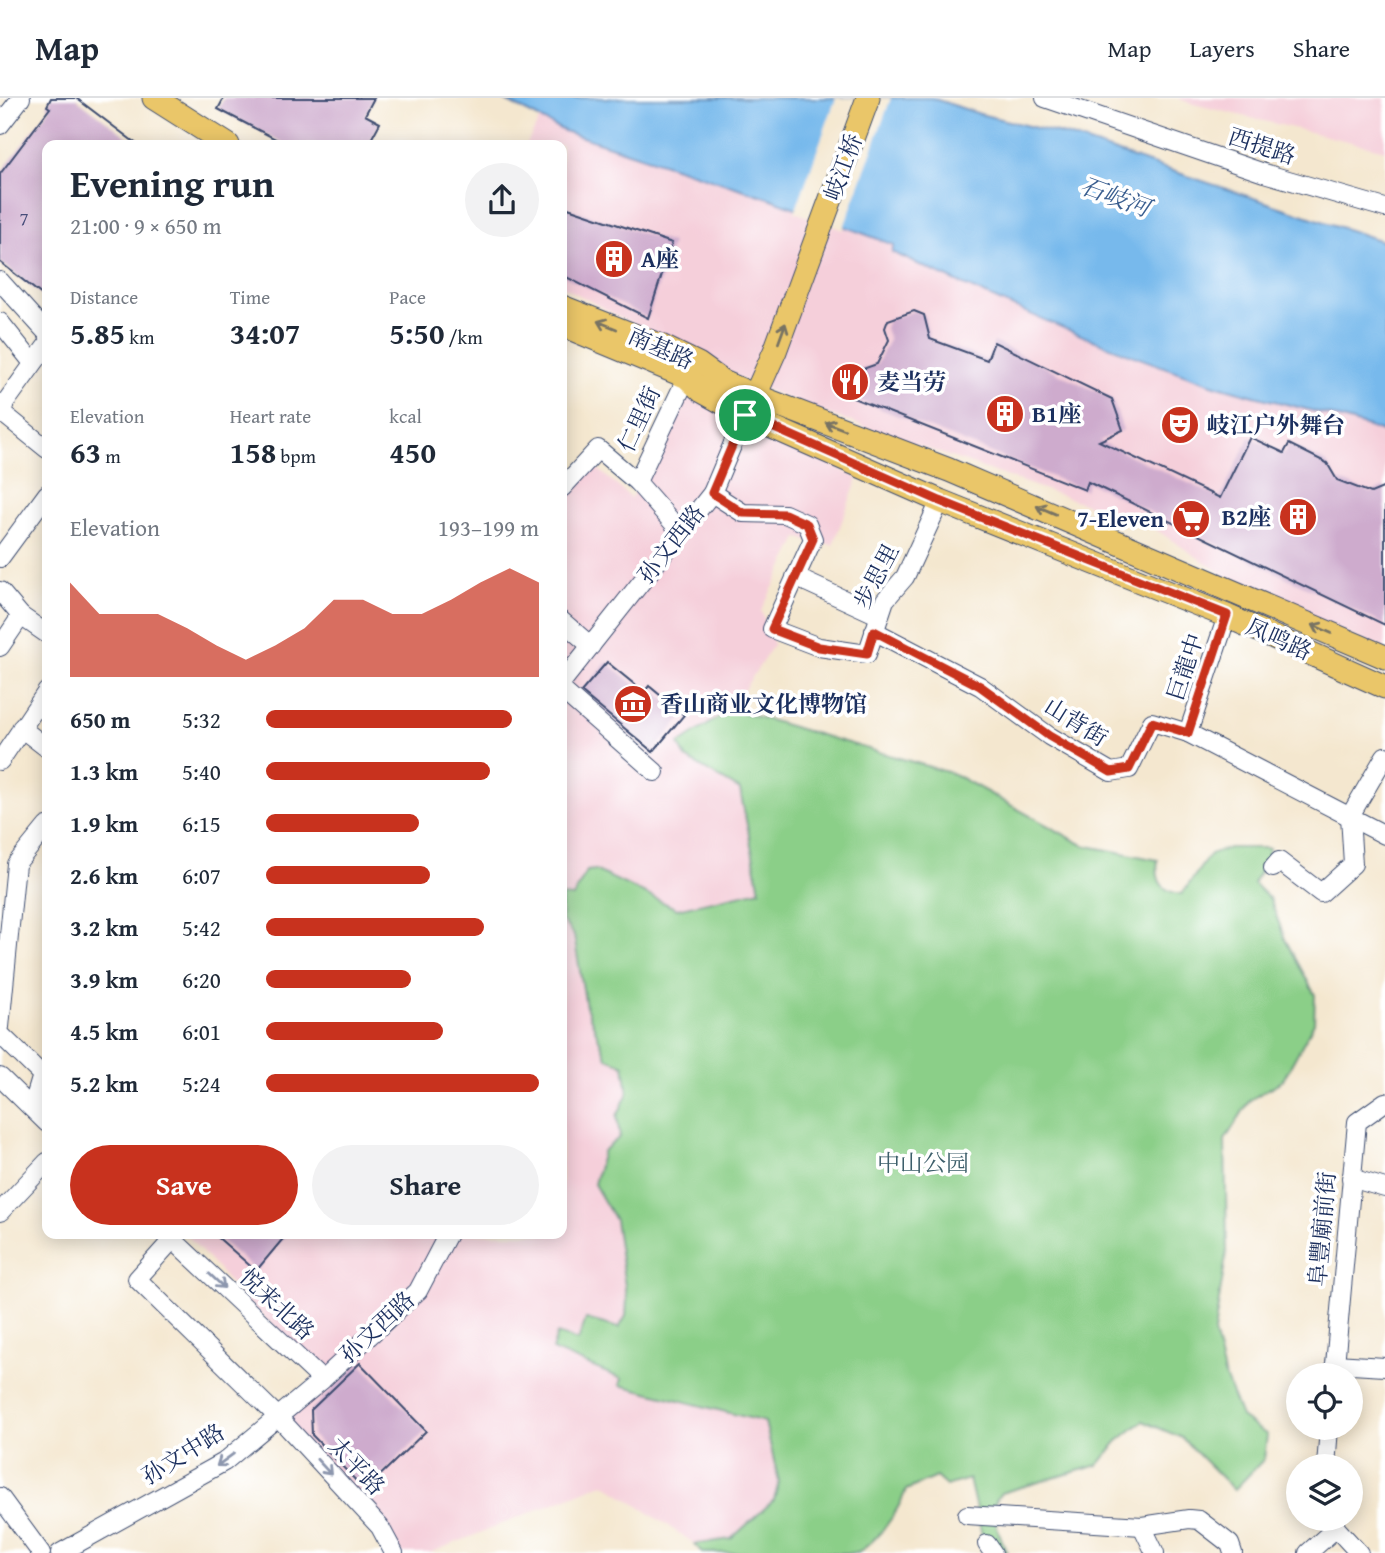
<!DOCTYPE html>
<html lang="en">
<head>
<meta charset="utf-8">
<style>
	:root { --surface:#fff; --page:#f2f2f3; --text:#1f2937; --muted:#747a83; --line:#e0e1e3; --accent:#c8321e }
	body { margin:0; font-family:"Gentium Book Plus","Noto Serif SC",serif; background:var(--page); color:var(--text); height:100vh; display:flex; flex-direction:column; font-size:26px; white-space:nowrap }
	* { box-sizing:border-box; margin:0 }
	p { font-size:23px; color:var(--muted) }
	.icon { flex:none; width:38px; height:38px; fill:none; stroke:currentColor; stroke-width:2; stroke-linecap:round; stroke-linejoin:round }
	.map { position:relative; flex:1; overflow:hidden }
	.sheet { position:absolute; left:42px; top:42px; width:525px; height:1099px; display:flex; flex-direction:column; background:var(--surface); border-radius:14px; box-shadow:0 4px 18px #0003 }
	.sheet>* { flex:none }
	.fabs { position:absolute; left:1286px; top:1265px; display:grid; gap:14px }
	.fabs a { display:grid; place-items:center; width:77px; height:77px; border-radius:50%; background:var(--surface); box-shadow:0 4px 18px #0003; font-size:35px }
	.pin { position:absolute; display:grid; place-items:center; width:60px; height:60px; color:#fff; margin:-30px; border:4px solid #fff; border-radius:50%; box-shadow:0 2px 7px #0007 }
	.round { display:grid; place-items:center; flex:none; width:74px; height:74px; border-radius:37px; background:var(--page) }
	.summary { display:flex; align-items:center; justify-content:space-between; height:119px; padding:0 28px }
	h1 { font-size:38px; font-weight:700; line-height:52px }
	.stats { display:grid; grid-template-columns:repeat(3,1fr); gap:10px; height:119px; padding:7px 28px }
	.stats div { display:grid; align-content:center }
	.stats b { font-size:30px; font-weight:700 }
	.stats small { font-size:19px; font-weight:400 }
	.stats p { font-size:19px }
	.chart { height:196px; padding:14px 28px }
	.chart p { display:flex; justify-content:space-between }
	.chart svg { width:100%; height:126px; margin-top:7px; fill:var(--accent); opacity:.7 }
	.cta { display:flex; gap:14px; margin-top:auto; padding:14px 28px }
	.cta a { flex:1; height:80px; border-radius:42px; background:var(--accent); color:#fff; font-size:28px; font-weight:700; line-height:80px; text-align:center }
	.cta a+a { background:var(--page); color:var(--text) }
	ul { padding:0 28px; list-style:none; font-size:23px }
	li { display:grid; grid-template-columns:112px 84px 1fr; align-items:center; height:52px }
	li i { height:18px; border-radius:9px; background:var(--accent) }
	header { display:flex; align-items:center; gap:42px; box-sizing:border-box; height:98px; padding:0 35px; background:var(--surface); border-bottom:2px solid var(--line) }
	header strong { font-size:33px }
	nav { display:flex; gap:38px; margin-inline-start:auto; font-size:24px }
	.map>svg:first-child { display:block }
	.built { fill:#f5cfda }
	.green { fill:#8bcf88; stroke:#537f73; stroke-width:2 }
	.water { fill:#77b9ec; stroke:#4974a5; stroke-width:2 }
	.pier { fill:#f4e7cf }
	.building { fill:#ceabcd }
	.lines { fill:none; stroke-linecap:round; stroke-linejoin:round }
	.minor-casing { stroke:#3c4b6f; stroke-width:20 }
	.major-casing { stroke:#3c4b6f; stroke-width:25 }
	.minor { stroke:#fff; stroke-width:18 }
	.major { stroke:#eac669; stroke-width:23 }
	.oneway { stroke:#787363 }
	.oneway2 { stroke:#8d97ae }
	.route-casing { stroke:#fff; stroke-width:14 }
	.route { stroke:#c8321e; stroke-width:9 }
	.labels { text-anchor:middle; stroke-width:7; stroke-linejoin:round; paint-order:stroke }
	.number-label { font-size:19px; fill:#484e7a }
	.street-label { font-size:23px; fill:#1b2f5e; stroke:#fff }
	.poi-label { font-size:23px; font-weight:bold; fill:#1b2f5e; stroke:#fff; text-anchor:start }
	.park-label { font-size:23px; fill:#3d5f6b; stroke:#fff }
	.water-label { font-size:24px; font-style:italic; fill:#3b5f90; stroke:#fff }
</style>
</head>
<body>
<header>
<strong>Map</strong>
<nav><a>Map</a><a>Layers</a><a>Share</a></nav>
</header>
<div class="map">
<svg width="1385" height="1455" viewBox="0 0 1385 1455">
	<rect width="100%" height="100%" fill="#fff"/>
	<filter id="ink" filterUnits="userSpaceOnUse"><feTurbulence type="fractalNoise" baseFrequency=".0143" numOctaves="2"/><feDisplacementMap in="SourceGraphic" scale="14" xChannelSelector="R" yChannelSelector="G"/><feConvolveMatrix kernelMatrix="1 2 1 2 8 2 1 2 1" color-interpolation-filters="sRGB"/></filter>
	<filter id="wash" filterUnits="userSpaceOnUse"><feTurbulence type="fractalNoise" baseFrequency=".00686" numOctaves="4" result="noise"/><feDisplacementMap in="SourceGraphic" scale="28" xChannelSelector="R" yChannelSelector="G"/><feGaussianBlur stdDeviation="1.57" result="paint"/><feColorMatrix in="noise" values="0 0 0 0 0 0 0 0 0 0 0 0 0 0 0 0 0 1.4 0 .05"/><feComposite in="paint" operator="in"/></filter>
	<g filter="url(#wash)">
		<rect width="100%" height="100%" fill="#f4e7cf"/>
		<g class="built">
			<polygon points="1177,0 1385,0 1385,52 1193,6"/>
			<polygon points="540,21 564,33 769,100 894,147 892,154 1118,253 1214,286 1353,322 1385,335 1385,551 1260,501 1152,429 808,309 717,271 562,188 562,47 526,47"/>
			<polygon points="681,294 858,380 833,447 798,440 761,513 774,546 731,611 679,646 686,661 740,692 760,793 677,811 595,772 587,773 573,799 563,799 562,805 562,399 588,362 631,400"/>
			<polygon points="562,822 574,837 586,909 607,959 624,967 628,995 617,1018 620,1039 594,1086 615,1122 627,1201 626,1218 619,1230 586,1221 623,1281 620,1287 765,1324 779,1384 774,1402 731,1441 695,1446 604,1385 430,1455 386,1455 359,1406 285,1323 319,1269 247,1204 186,1136 562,1136"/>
		</g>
		<path class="green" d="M 731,611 L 954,676 L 1083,747 L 1158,762 C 1155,782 1161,794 1182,796 L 1210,756 L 1229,750 L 1269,750 L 1265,766 L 1253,785 L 1270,801 L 1285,841 L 1315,897 L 1314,925 L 1283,982 L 1250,1002 L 1225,1042 L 1227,1152 L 1214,1234 L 1224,1276 L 1241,1319 L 1267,1337 L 1264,1361 L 1234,1392 L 1182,1340 L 1143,1323 L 1117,1344 L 1098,1367 L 1001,1395 C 985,1413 1000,1434 1007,1455 L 986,1455 L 969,1381 L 946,1388 L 936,1379 L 906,1392 C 896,1418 881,1438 858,1455 L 702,1455 L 695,1446 L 731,1441 L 774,1402 L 779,1384 L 765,1324 L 620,1287 L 622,1281 L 552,1252 L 557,1236 L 578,1243 L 586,1221 L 619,1230 L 626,1218 L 627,1201 L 615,1122 L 594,1086 L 603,1053 L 620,1039 L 617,1018 L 628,995 L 624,967 L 607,960 L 586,909 L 574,838 L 562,822 L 562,798 L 573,799 L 587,773 L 595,772 L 677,811 L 760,792 L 740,692 L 686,660 L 679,646 Z"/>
		<path class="water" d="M 500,0 L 932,0 L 980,16 L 1065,37 L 1385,144 L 1385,335 C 1330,314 1269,304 1212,286 C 1102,249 996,203 892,154 L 894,147 L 769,100 L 564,33 Z"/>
		<polygon class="pier" points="836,0 891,0 843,132 795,114"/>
		<g id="blocks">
			<g class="building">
				<polygon points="51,0 76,0 138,47 47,47 47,201 0,164 0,76 50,10 47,8"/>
				<polygon points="224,0 374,0 365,17 380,25 368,47 287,47 218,11"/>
				<polygon points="562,108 672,145 648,220 562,177"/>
				<polygon points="914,213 924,217 930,241 987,262 994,244 1112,301 1123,332 1099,343 1220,400 1250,339 1284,355 1289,346 1327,365 1337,382 1371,395 1385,389 1385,527 1088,384 1085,392 848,298 860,272 877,266 889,242 885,230 888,222"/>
				<polygon points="607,564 644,594 649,588 684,617 653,654 581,594"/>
				<polygon points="214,1136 287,1136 256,1173"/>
				<polygon points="360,1265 426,1333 365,1392 312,1337 311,1312"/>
			</g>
		</g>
	</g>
	<g filter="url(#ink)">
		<use href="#blocks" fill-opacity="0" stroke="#3c4b6f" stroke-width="2"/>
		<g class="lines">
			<defs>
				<g id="minor">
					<polyline points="1045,0 1264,75 1385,110"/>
					<polyline points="0,27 21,0"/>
					<polyline points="0,183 47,235"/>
					<polyline points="0,224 32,264"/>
					<polyline points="0,312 47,247"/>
					<polyline points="0,313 47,351"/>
					<polyline points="637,384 687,279"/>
					<polyline points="562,390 598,351 637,384 681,434"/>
					<polyline points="712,395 743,415 785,416 807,426 813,441 772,531 819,549 867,556 885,502 905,479 940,403"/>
					<polyline points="0,460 47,396"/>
					<polyline points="795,479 880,518"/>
					<polyline points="0,493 21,518 47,536"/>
					<polyline points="562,523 591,548"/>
					<polyline points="874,533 980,588 1049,638 1111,674 1129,671 1152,624 1188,635 1385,737"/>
					<polyline points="0,549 21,518"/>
					<polyline points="562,584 712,395 745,317"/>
					<polyline points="562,592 655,674"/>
					<polyline points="21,630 47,650"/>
					<polyline points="1188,635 1227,518"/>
					<polyline points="0,663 47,593"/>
					<polyline points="1273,770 1279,763 1321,795 1353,766 1350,718 1385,658"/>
					<polyline points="0,929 16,766 47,728"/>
					<polyline points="0,936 42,977 32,1010"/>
					<polyline points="0,979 47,1025"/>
					<polyline points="1351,1080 1385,1090"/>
					<polyline points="0,1114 47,1064"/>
					<polyline points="167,1136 322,1282"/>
					<polyline points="173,1141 137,1181 278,1319 380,1429 394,1455"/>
					<polyline points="1335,1266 1385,1269"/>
					<polyline points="1334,1278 1357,1024 1385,1004"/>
					<polyline points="1326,1368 1329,1330"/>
					<polyline points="0,1399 41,1455"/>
					<polyline points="967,1417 1142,1428 1189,1421 1199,1422 1230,1446 1233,1455"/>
					<polyline points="1334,1421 1336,1430 1359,1455"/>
					<polyline points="1142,1428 1155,1455"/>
					<polyline points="987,1446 993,1455"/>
					<polyline points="60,1455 224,1364 322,1282 418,1193 448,1136"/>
					<polyline points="1308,1455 1336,1430"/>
				</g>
				<g id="major">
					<polyline points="154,0 228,47"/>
					<polyline points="562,209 661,248 698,266 723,284 756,298 949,372 1385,559"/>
					<polyline points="562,227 687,279 702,293 745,317 940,403 1227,518 1385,589"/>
					<polyline points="749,311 775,253 868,0"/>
				</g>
			</defs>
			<use href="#minor" class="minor-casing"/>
			<use href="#major" class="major-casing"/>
			<use href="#minor" class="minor"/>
			<use href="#major" class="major"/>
		</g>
		<defs><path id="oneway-shaft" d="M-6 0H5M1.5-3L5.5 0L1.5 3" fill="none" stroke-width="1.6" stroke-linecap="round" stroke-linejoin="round" transform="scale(1.75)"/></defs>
		<g class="oneway">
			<use href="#oneway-shaft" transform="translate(607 227) rotate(-158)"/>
			<use href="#oneway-shaft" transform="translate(782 235) rotate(-70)"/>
			<use href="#oneway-shaft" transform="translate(835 328) rotate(-159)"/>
			<use href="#oneway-shaft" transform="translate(1046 412) rotate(-157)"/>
			<use href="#oneway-shaft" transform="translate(1322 531) rotate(-156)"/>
		</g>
		<g class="oneway2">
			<use href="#oneway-shaft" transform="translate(217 1183) rotate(43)"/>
			<use href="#oneway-shaft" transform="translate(225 1362) rotate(144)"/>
			<use href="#oneway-shaft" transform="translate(324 1369) rotate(47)"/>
		</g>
	</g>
	<g class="lines" filter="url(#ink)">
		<defs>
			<polygon id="route" points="745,317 940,403 1227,517 1188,635 1152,624 1129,671 1111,674 1049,638 980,588 874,533 867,556 819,549 772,531 813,441 807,426 785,416 743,415 712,395"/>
		</defs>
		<use href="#route" class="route-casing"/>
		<use href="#route" class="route"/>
	</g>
	<defs>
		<symbol id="building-disc" viewBox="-11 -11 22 22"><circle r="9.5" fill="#c8321e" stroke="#fff"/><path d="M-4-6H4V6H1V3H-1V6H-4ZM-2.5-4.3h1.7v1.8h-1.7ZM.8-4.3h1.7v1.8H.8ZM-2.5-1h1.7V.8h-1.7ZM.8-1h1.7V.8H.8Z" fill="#fff"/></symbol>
		<symbol id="restaurant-disc" viewBox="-11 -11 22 22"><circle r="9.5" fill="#c8321e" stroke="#fff"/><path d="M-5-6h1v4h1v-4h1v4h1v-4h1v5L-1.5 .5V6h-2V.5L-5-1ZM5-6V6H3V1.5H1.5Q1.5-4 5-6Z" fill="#fff"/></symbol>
		<symbol id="theatre-disc" viewBox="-11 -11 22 22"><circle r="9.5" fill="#c8321e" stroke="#fff"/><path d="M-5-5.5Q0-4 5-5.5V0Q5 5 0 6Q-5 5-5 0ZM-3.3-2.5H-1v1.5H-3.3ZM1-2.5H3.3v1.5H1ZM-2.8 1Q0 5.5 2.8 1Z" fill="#fff"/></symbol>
		<symbol id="supermarket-disc" viewBox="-11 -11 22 22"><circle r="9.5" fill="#c8321e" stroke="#fff"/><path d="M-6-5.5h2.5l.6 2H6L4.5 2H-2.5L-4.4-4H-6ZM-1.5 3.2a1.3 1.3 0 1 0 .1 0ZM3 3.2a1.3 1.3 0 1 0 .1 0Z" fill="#fff"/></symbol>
		<symbol id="museum-disc" viewBox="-11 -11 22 22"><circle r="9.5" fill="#c8321e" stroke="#fff"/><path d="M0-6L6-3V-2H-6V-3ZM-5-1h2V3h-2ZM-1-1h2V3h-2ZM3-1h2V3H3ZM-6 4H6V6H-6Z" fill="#fff"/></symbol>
	</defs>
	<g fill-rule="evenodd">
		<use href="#building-disc" x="592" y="139" width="44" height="44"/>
		<use href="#restaurant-disc" x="828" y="262" width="44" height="44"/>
		<use href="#building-disc" x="983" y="294" width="44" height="44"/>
		<use href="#theatre-disc" x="1158" y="305" width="44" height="44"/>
		<use href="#building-disc" x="1276" y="397" width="44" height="44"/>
		<use href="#supermarket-disc" x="1169" y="399" width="44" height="44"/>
		<use href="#museum-disc" x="611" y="584" width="44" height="44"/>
	</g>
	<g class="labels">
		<g class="number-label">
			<text x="24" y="127">7</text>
		</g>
		<g class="street-label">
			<text transform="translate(1262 48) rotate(18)" y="8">西提路</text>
			<text transform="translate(843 69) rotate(-70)" y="8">岐江桥</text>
			<text transform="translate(661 250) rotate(24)" y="8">南基路</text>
			<text transform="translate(639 321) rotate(-65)" y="8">仁里街</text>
			<text transform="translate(671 446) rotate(-52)" y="8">孙文西路</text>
			<text transform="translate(876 478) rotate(-62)" y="8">步思里</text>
			<text transform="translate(1279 541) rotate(24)" y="8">凤鸣路</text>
			<text transform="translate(1185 569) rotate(-72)" y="8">巨龍中</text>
			<text transform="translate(1076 624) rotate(32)" y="8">山背街</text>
			<text transform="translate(1322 1131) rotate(-85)" y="8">阜豐廟前街</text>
			<text transform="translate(277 1206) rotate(43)" y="8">悦来北路</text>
			<text transform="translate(377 1229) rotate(-43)" y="8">孙文西路</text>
			<text transform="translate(183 1356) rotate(-32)" y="8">孙文中路</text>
			<text transform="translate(357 1368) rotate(47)" y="8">太平路</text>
		</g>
		<g class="poi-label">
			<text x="641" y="169">A座</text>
			<text x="877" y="292">麦当劳</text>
			<text x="1032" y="324">B1座</text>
			<text x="1207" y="335">岐江户外舞台</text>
			<text x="1271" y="427" text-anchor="end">B2座</text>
			<text x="1164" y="429" text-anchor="end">7-Eleven</text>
			<text x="660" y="614">香山商业文化博物馆</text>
		</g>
		<g class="park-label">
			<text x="923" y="1073">中山公园</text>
		</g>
		<g class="water-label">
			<text transform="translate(1115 99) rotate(20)" y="8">石岐河</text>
		</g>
	</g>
</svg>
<div class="fabs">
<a><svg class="icon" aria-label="locate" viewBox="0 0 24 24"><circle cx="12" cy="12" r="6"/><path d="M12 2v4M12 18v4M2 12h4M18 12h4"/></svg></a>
<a><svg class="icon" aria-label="layers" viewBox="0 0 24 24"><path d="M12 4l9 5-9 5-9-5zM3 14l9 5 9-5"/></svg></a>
</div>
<div class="pin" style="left:745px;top:317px;background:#1e9e55"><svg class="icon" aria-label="arrive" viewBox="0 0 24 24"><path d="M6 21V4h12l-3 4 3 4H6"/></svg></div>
<section class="sheet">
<div class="summary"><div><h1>Evening run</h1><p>21:00 · 9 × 650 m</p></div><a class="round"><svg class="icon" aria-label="share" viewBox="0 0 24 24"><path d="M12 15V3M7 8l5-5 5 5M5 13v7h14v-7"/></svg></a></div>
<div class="stats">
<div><p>Distance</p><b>5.85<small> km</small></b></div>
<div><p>Time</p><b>34:07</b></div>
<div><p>Pace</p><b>5:50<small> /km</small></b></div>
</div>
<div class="stats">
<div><p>Elevation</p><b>63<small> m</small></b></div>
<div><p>Heart rate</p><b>158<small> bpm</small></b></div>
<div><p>kcal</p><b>450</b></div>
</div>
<div class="chart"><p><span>Elevation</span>193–199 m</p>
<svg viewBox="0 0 160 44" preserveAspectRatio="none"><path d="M0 44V11L10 22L20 22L30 22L40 27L50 33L60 38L70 33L80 27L90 17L100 17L110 22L120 22L130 17L140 11L150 6L160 11V44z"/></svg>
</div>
<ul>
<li><b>650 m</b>5:32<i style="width:90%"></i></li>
<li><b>1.3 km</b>5:40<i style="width:82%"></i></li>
<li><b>1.9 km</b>6:15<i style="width:56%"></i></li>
<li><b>2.6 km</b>6:07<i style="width:60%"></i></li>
<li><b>3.2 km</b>5:42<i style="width:80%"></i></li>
<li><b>3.9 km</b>6:20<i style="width:53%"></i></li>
<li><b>4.5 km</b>6:01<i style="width:65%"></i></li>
<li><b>5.2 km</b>5:24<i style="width:100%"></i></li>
</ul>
<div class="cta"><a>Save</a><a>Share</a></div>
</section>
</div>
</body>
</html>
